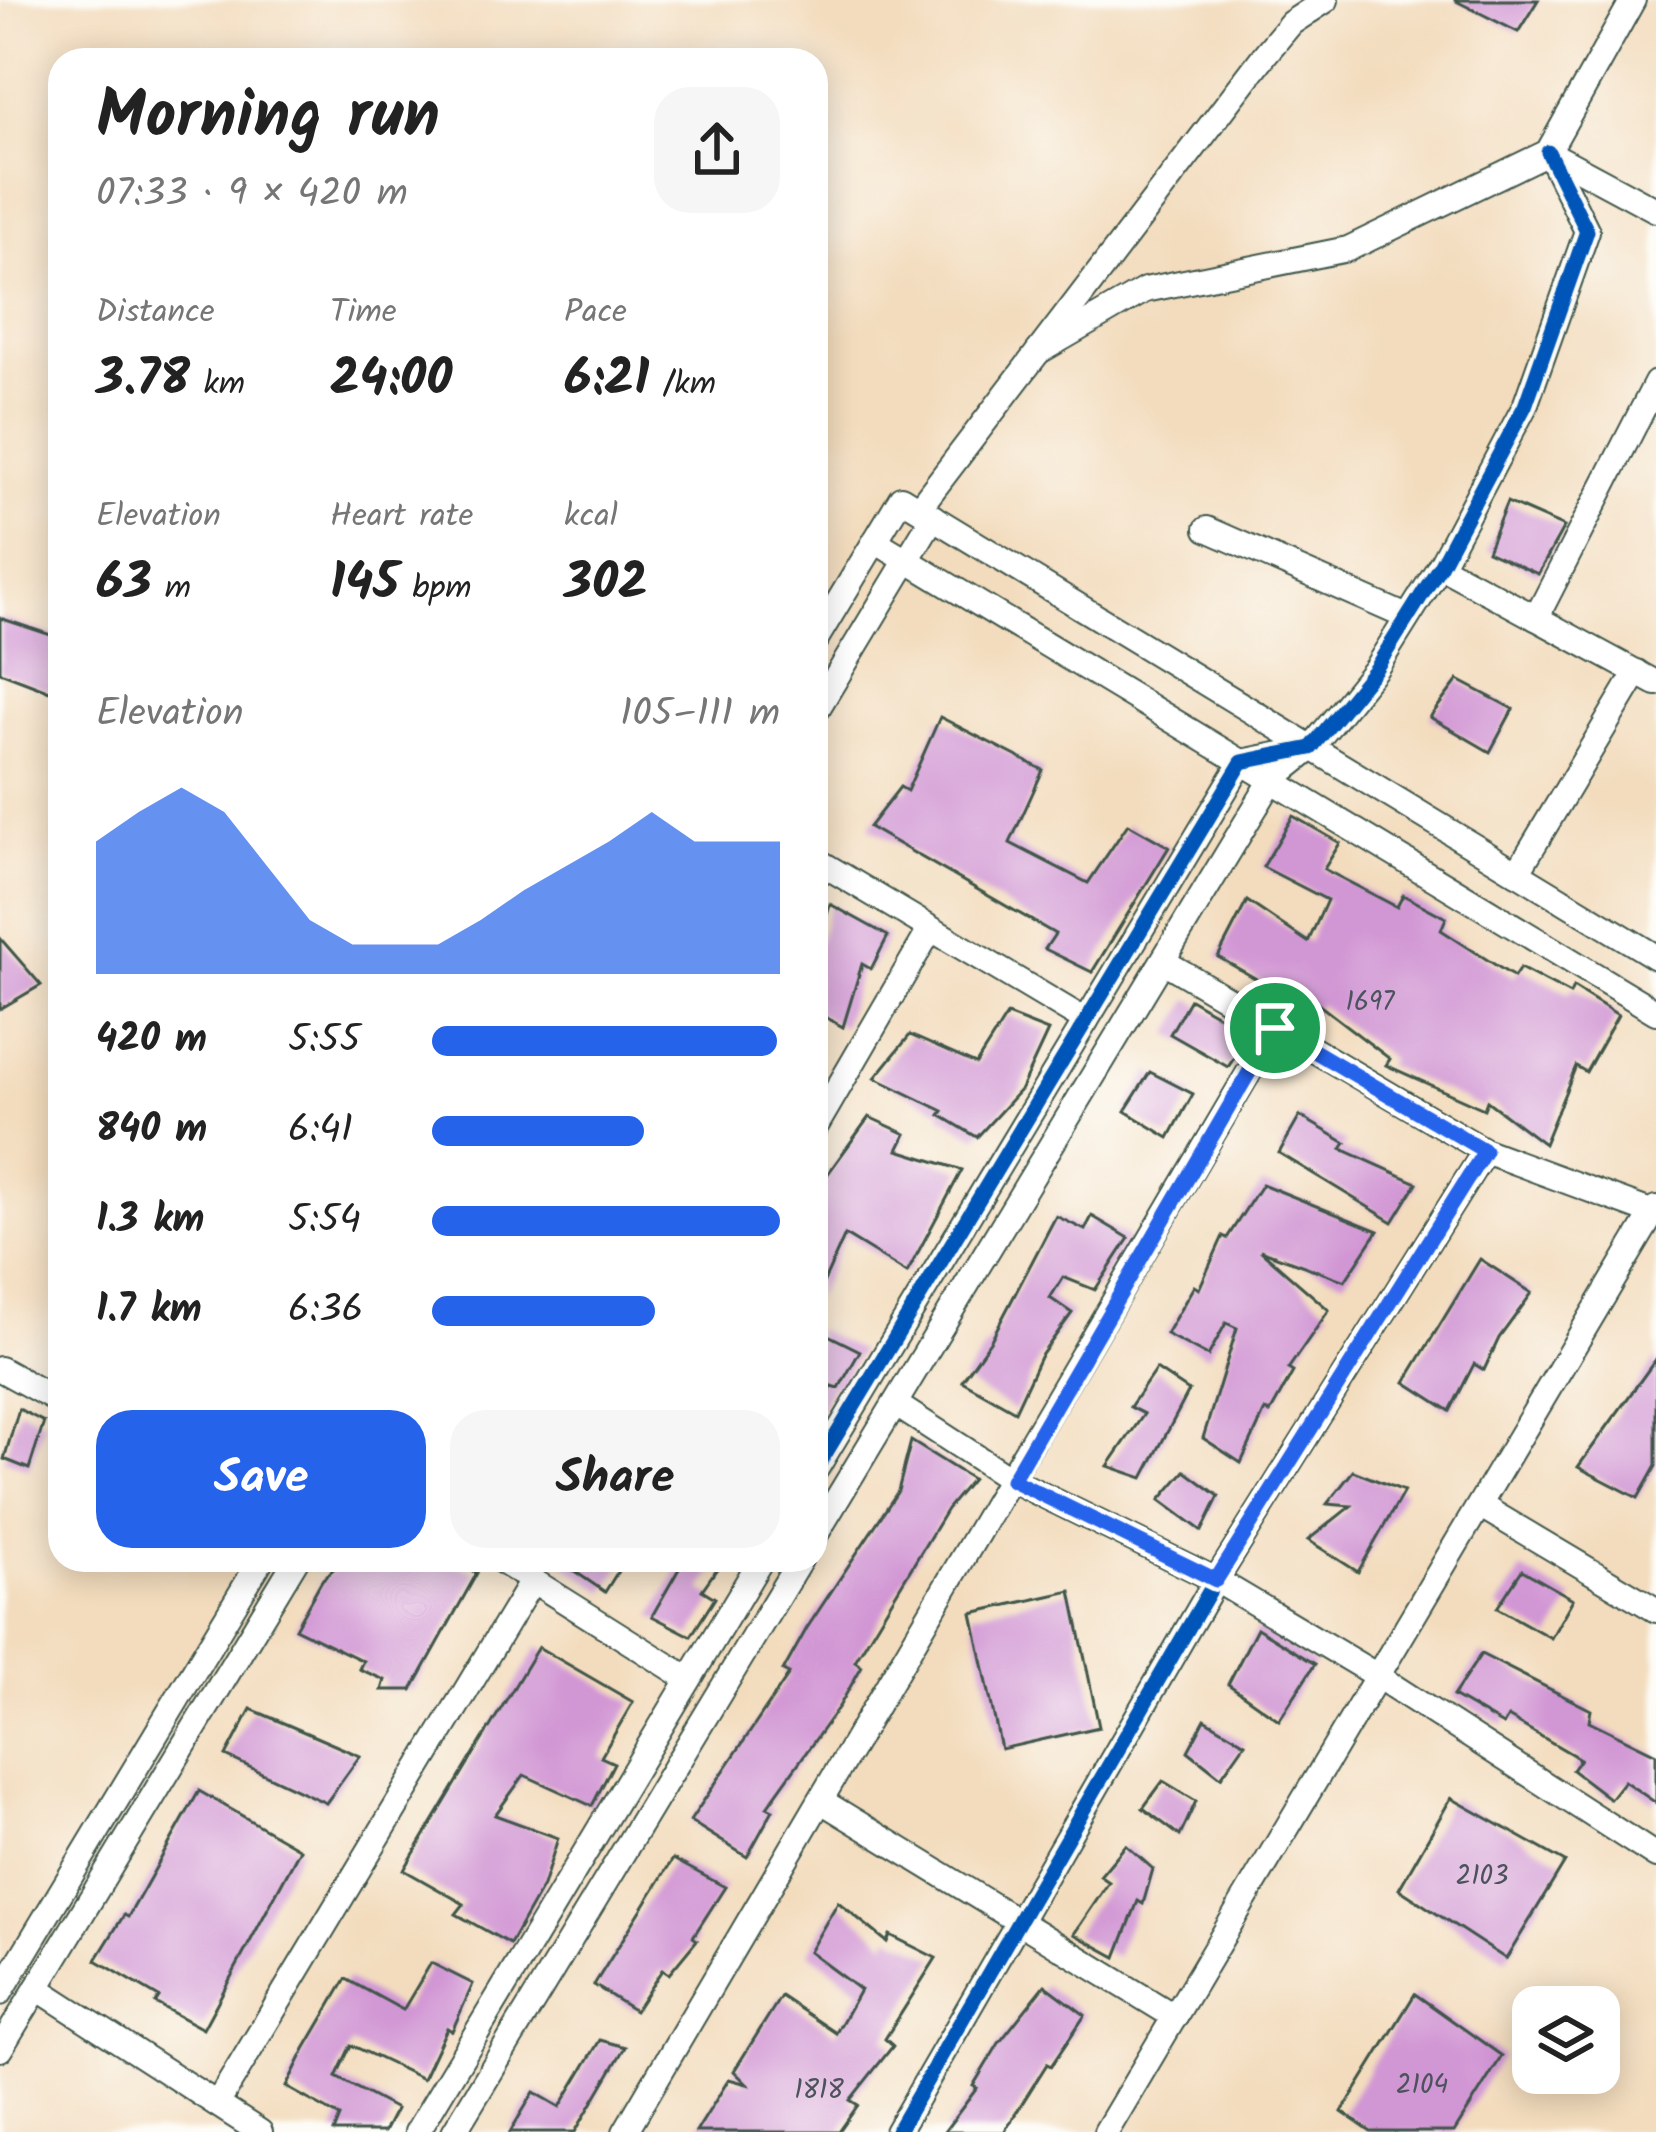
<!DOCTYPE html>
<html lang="en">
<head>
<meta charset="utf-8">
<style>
	:root { --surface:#fff; --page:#f6f6f6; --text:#222; --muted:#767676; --accent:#2563eb }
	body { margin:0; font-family:Kalam,sans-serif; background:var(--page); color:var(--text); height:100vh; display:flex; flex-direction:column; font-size:45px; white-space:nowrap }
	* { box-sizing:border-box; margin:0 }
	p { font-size:39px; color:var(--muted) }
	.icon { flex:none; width:66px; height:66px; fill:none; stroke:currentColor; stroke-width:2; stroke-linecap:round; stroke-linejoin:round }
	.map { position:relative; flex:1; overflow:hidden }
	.panel { position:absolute; left:48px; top:48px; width:780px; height:1524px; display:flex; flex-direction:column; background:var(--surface); border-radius:36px; box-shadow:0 6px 30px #0003 }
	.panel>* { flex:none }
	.buttons { position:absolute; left:1512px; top:1986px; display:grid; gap:24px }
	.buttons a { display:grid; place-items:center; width:108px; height:108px; border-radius:24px; background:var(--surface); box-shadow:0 6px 30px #0003; font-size:60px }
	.pin { position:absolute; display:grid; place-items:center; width:102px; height:102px; color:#fff; margin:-51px; border:6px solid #fff; border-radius:50%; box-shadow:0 3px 12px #0007 }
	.round { display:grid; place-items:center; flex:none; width:126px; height:126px; border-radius:36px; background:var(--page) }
	.summary { display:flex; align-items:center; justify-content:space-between; height:204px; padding:0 48px }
	h1 { font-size:66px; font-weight:600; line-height:90px }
	.figures { display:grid; grid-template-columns:repeat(3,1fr); gap:18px; height:204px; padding:12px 48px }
	.figures div { display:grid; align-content:center }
	.figures b { font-size:51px; font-weight:600 }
	.figures small { font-size:33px; font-weight:400 }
	.figures p { font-size:33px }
	.chart { height:336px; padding:24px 48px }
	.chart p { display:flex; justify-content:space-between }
	.chart svg { width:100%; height:216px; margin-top:12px; fill:var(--accent); opacity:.7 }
	.primary-button { display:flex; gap:24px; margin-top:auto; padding:24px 48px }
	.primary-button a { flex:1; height:138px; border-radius:36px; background:var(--accent); color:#fff; font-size:48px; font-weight:600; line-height:138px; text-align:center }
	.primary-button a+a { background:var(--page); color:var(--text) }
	ul { padding:0 48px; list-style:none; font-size:39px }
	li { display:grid; grid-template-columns:192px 144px 1fr; align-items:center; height:90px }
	li i { height:30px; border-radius:15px; background:var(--accent) }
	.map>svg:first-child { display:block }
	.building { fill:#d196d4 }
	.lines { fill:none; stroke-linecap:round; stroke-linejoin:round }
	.minor-casing { stroke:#3f5549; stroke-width:28 }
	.minor { stroke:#fff; stroke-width:24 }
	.cycleway-casing { stroke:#fdfcf7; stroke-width:22 }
	.cycleway { stroke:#0057b8; stroke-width:15 }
	.route-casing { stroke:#fff; stroke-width:24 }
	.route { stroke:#2563eb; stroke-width:15 }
	.labels { text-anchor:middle; stroke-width:9; stroke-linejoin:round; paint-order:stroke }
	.number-label { font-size:27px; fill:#4c535c }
</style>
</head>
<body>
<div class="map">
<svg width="1656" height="2132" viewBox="0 0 1656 2132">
	<rect width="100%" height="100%" fill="#fdfcf7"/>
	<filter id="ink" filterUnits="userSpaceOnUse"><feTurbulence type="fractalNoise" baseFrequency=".00833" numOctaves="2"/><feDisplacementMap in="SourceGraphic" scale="24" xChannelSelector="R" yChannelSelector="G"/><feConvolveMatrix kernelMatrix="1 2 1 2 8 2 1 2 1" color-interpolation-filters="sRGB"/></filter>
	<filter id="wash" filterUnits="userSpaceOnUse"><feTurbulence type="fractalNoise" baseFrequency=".004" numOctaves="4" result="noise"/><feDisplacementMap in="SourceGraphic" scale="48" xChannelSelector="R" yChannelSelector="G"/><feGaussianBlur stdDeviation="2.7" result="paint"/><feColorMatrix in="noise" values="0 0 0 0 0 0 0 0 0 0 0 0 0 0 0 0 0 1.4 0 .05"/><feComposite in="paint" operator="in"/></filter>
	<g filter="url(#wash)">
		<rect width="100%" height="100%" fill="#f3dcbd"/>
		<g id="blocks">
			<g class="building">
				<polygon points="1454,0 1538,0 1518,32"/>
				<polygon points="1507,502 1564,527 1538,574 1487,551"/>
				<polygon points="0,618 60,638 60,695 0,672"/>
				<polygon points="1458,680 1513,709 1490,752 1430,717"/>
				<polygon points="940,717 1043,770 1010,843 1088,883 1128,824 1169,847 1092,972 1045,949 1055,934 869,827 900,787 907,791"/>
				<polygon points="1293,816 1340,843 1324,869 1397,907 1403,895 1446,918 1441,930 1514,977 1520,968 1570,994 1573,987 1618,1015 1586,1072 1576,1066 1544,1144 1487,1101 1484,1109 1386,1065 1390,1059 1318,1004 1311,1019 1267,999 1274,989 1218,957 1247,901 1308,942 1327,900 1263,867"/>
				<polygon points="830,904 888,936 871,969 862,964 843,1027 816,1012 816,950"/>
				<polygon points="0,938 41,985 0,1009"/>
				<polygon points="1190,999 1250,1034 1228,1067 1170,1034"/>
				<polygon points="1007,1015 1048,1031 1021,1089 977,1137 940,1115 943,1111 875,1078 910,1035 976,1064"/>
				<polygon points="1150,1072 1193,1094 1169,1138 1125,1111"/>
				<polygon points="1300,1116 1346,1143 1342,1149 1417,1183 1393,1222 1279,1153"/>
				<polygon points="869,1117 906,1134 898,1150 962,1170 907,1273 845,1235 816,1299 816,1190"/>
				<polygon points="1262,1184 1378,1231 1345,1281 1260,1250 1329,1310 1288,1369 1293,1372 1270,1413 1265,1411 1241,1463 1203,1438 1237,1328 1226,1323 1208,1356 1166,1334 1194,1286 1199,1289 1223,1236 1227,1238"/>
				<polygon points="1056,1216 1085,1230 1092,1216 1129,1238 1095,1290 1063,1277 1050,1298 1072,1313 1040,1357 1015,1411 962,1381 991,1340"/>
				<polygon points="1480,1259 1532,1293 1499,1338 1484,1370 1474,1364 1450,1411 1405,1382"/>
				<polygon points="816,1329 860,1351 839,1388 832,1386 816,1421"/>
				<polygon points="1656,1359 1656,1466 1638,1498 1578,1467"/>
				<polygon points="1156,1369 1189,1391 1143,1478 1108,1466 1144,1414 1130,1407"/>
				<polygon points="19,1409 44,1422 29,1469 4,1459"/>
				<polygon points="911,1441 972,1479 947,1509 855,1661 862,1666 840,1705 767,1807 773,1810 747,1857 690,1821 789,1674 783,1671 807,1628 898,1491"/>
				<polygon points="1185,1471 1219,1496 1202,1531 1160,1500"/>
				<polygon points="1353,1471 1404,1491 1358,1572 1308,1540 1351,1506 1327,1504"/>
				<polygon points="343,1560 445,1560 477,1573 412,1690 382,1690 385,1680 359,1669 363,1661 295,1628 322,1580"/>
				<polygon points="558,1560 625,1560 605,1592"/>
				<polygon points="684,1560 723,1560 702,1590 715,1598 691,1636 652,1616"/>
				<polygon points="1522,1570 1573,1599 1551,1638 1497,1608"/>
				<polygon points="1071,1591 1099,1727 1001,1749 972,1613"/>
				<polygon points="1257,1628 1315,1664 1279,1720 1228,1684"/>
				<polygon points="538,1647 633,1702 601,1757 614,1763 592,1806 524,1775 495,1815 558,1838 543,1886 510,1944 456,1914 464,1904 404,1870"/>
				<polygon points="1481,1654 1591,1710 1589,1721 1656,1754 1656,1803 1624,1781 1610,1799 1572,1770 1580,1759 1508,1717 1503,1725 1453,1696"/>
				<polygon points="251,1709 360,1756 326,1803 226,1756"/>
				<polygon points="1205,1719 1245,1743 1221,1777 1188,1751"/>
				<polygon points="1163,1781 1196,1801 1180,1836 1143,1808"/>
				<polygon points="199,1791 300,1849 203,2029 155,2003 159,1997 96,1960 124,1915 128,1917"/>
				<polygon points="1451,1798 1565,1862 1506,1959 1399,1889"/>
				<polygon points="1126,1845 1153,1869 1143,1904 1138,1901 1116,1957 1074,1934 1109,1882 1100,1876"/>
				<polygon points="673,1859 725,1887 693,1937 697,1940 669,1974 662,1970 635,2011 594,1985"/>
				<polygon points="838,1902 887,1942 890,1935 936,1958 885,2039 893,2046 850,2100 858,2105 839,2132 696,2132 729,2079 747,2084 734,2071 781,1996 836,2033 860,1990 809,1952"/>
				<polygon points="431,1963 473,1984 452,2031 447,2028 423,2079 351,2045 336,2077 396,2109 384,2132 334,2132 340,2117 286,2087 305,2049 346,1979 403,2010"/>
				<polygon points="1045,1985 1085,2015 1051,2066 1047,2064 1004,2132 944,2132 977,2088 973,2086 999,2043"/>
				<polygon points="1415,1994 1502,2056 1454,2132 1371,2132 1342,2112"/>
				<polygon points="600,2040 625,2047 575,2132 510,2132 534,2092 560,2107"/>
			</g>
		</g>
	</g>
	<g filter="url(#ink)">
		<use href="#blocks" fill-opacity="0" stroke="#3f5549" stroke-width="3"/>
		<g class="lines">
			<defs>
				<g id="minor">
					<polyline points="1548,152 1656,210"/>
					<polyline points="1038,352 1145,290 1348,249 1548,152 1633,0"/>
					<polyline points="919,508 1266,53 1291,23 1326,0"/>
					<polyline points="1207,529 1407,617"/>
					<polyline points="875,541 1656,1012"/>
					<polyline points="1440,566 1656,683"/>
					<polyline points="1536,618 1656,383"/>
					<polyline points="816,639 901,498 1656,957"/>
					<polyline points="816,711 933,517"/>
					<polyline points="816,860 1086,1021"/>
					<polyline points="1517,873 1637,672"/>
					<polyline points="1163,961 1485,1151 1653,1213"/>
					<polyline points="816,1126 930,930"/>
					<polyline points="0,1369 60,1402"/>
					<polyline points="895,1404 1012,1480 1216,1580 1374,1674 1656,1856"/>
					<polyline points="816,1469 1242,762 1311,748 1376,668 1440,566 1525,406 1587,231 1548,152"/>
					<polyline points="1481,1506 1656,1610"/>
					<polyline points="816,1534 1272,780 1308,751"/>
					<polyline points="500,1560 689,1679"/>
					<polyline points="823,1802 1175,2017"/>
					<polyline points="37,1988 260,2132"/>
					<polyline points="0,1993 261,1560"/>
					<polyline points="0,2049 296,1560"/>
					<polyline points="217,2104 532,1581"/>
					<polyline points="417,2132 761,1560"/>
					<polyline points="454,2132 800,1560"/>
					<polyline points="625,2132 1275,1028"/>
					<polyline points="897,2132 1216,1580 1485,1151"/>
					<polyline points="1106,2132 1656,1208"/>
				</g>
			</defs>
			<use href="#minor" class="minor-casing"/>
			<use href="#minor" class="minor"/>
			<defs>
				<g id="cycleway">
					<polyline points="816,1469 1242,762 1311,748 1376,668 1440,566 1525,406 1587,231 1548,152"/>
					<polyline points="897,2132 1216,1580 1485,1151"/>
				</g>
			</defs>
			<use href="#cycleway" class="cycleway-casing"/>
			<use href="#cycleway" class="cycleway"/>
		</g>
	</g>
	<g class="lines" filter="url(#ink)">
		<defs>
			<polygon id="route" points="1275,1028 1485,1151 1216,1580 1012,1480"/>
		</defs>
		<use href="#route" class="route-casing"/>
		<use href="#route" class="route"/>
	</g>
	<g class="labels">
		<g class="number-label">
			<text x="1370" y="1010">1697</text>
			<text x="1482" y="1884">2103</text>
			<text x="1422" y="2093">2104</text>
			<text x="819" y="2098">1818</text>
		</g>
	</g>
</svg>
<div class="buttons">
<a><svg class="icon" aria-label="layers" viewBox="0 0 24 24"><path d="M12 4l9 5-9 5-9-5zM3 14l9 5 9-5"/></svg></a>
</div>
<div class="pin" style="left:1275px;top:1028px;background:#1e9e55"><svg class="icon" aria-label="arrive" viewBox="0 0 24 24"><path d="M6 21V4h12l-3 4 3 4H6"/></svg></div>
<section class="panel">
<div class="summary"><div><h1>Morning run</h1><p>07:33 · 9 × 420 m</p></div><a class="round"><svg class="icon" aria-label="share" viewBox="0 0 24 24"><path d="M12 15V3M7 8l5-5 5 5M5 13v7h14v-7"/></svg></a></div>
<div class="figures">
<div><p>Distance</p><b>3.78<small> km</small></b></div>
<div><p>Time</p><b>24:00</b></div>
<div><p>Pace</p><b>6:21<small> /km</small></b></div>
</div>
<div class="figures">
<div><p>Elevation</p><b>63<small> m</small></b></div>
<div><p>Heart rate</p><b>145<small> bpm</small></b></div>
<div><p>kcal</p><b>302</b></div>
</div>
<div class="chart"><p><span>Elevation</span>105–111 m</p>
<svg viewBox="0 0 160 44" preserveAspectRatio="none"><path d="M0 44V17L10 11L20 6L30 11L40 22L50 33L60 38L70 38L80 38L90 33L100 27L110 22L120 17L130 11L140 17L150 17L160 17V44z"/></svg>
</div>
<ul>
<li><b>420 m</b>5:55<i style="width:99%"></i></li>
<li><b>840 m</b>6:41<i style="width:61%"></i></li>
<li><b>1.3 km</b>5:54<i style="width:100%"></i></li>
<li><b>1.7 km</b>6:36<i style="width:64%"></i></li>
</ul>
<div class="primary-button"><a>Save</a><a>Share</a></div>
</section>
</div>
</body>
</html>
